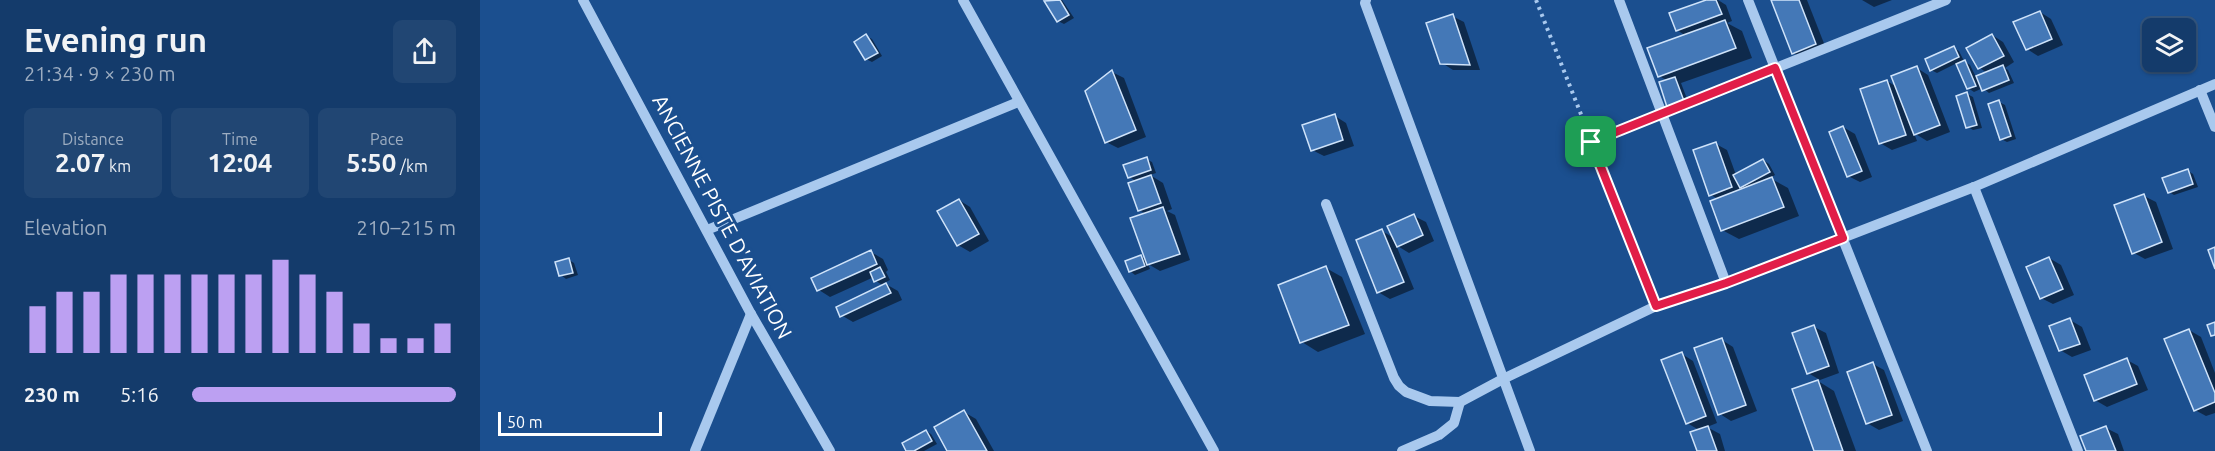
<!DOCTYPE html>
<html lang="en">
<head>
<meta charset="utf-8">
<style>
	:root { --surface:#143b6b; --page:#214673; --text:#f1f3f6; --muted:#9dadc1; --line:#33557e; --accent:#bca0f2 }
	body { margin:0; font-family:Ubuntu,sans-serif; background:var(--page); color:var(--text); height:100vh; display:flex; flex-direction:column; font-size:22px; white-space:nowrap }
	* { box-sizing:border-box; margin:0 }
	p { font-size:20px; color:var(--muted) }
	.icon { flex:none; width:33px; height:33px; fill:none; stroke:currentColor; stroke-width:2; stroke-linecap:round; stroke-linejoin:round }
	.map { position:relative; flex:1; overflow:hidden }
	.panel { display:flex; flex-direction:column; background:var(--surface); width:480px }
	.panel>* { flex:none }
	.controls { position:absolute; left:1662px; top:18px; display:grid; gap:12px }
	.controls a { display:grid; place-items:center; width:54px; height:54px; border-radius:9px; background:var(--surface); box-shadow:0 2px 4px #0004,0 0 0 2px var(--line); font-size:30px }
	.scale { position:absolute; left:18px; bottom:15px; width:164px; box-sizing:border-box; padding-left:6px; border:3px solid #fff; border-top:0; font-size:16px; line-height:21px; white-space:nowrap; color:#fff; -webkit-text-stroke:4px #1b4f8f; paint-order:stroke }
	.pin { position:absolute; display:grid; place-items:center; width:51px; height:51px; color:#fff; margin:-26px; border-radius:12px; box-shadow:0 3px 9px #0006 }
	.round { display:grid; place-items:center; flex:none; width:63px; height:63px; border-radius:9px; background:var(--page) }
	.headline { display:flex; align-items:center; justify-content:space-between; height:102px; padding:0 24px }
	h1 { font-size:33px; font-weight:700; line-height:45px }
	.metrics { display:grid; grid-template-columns:repeat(3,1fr); gap:9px; height:102px; padding:6px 24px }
	.metrics div { display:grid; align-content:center; border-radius:9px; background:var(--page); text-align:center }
	.metrics b { font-size:26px; font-weight:700 }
	.metrics small { font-size:16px; font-weight:400 }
	.metrics p { font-size:16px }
	.chart { height:168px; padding:12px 24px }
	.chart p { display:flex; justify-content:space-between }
	.chart svg { width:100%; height:108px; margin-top:6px; stroke:var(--accent); stroke-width:6 }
	ul { padding:0 24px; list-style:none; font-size:20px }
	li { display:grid; grid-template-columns:96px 72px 1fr; align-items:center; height:45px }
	li i { height:15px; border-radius:8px; background:var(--accent) }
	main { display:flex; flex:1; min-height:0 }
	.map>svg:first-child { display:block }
	.shadow { fill:#0007 }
	.building { fill:#4478b7; stroke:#cfe3fa; stroke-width:1.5 }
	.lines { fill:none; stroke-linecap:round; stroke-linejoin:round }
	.path { stroke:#a9c9ee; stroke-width:4; stroke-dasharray:3 4.5; stroke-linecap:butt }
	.minor { stroke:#a9c9ee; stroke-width:10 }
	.route-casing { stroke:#fff; stroke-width:12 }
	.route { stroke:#e11d48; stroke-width:8 }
	.labels { text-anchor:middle; stroke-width:6; stroke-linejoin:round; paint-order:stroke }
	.street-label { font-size:21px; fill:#fff; stroke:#1b4f8f }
</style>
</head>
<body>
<main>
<section class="panel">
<div class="headline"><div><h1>Evening run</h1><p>21:34 · 9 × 230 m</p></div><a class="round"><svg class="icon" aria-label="share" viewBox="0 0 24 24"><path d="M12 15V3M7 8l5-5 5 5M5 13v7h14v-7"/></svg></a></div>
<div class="metrics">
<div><p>Distance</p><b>2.07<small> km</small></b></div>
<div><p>Time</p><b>12:04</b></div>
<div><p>Pace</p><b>5:50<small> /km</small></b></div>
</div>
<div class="chart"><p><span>Elevation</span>210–215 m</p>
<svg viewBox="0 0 160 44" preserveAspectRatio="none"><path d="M5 44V25M15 44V19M25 44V19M35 44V12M45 44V12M55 44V12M65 44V12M75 44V12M85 44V12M95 44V6M105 44V12M115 44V19M125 44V32M135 44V38M145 44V38M155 44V32"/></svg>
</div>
<ul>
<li><b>230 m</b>5:16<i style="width:100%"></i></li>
</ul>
</section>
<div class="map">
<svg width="1735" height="451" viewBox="0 0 1735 451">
	<rect width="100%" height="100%" fill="#1b4f8f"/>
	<g class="shadow">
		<polygon points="568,0 582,0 594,18 584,24 578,21 566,1"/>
		<polygon points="1230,0 1238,0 1246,5 1252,21 1247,23 1262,31 1272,58 1201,83 1209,104 1194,109 1188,81 1179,76 1206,36 1197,30"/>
		<polygon points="1293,0 1327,0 1347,51 1324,59 1313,53"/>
		<polygon points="1382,0 1412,0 1394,7"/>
		<polygon points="1560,12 1571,19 1583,45 1558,56 1547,49"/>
		<polygon points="972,16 984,22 1000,70 973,70 962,63"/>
		<polygon points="1512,35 1523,42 1534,62 1525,68 1528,70 1534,83 1509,93 1503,88 1494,92 1488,88 1477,63 1457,73 1451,70 1474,48 1479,51 1484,61 1490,65 1496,77 1507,73 1500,68 1488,49"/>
		<polygon points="386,36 392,39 402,56 392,62 386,59"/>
		<polygon points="1437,68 1448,75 1470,132 1447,141 1434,133 1437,141 1412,150 1400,143 1407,81 1417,87"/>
		<polygon points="632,72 644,78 666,137 638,148 626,142"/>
		<polygon points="1487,94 1493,97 1502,128 1493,130 1488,127"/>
		<polygon points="1519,102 1525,105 1536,139 1527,142 1521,139"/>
		<polygon points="855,116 866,123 874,146 844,156 832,150"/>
		<polygon points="1363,127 1375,134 1392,177 1380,182 1368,176"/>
		<polygon points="1236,144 1247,150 1256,175 1283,160 1289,164 1295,175 1290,178 1308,188 1319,216 1259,239 1242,230 1238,199 1231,195"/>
		<polygon points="666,159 672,162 676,173 670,175 683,183 692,209 687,211 695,215 710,260 680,271 668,264 670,269 655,275 650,271 661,257 667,260 666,214 659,210 656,181 649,177"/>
		<polygon points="1708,171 1713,174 1718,187 1694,195 1689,192"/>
		<polygon points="1664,196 1676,202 1693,249 1665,259 1654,253"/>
		<polygon points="479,200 490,207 509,241 490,252 478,245"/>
		<polygon points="934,216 946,222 954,241 929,253 916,245 934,289 910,299 898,292 902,231 914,238"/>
		<polygon points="391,252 403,259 408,270 406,272 410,280 404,283 418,291 422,300 373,322 361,315 404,286 396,281 394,277 350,297 339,290"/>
		<polygon points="1569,258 1581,265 1594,295 1573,304 1561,298"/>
		<polygon points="89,260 94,263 98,275 86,279 81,275"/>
		<polygon points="846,268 862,277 885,334 838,352 822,342"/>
		<polygon points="1590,320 1602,327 1611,350 1592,357 1580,350"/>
		<polygon points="1334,327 1346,333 1359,373 1340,380 1328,373"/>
		<polygon points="1709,330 1721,337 1735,373 1735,413 1726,416 1715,410"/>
		<polygon points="1242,340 1253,347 1277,411 1251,421 1240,414"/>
		<polygon points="1202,354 1213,361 1237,423 1227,427 1240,434 1245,451 1218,451 1219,430 1207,423"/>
		<polygon points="1647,360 1658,366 1668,390 1627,407 1615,400"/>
		<polygon points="1393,364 1404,370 1423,421 1399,430 1387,423"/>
		<polygon points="1338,381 1354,391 1376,451 1336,451"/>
		<polygon points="484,412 496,419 514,451 469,451"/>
		<polygon points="1626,428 1638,434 1644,451 1607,451"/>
		<polygon points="446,431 451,434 457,444 444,451 428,451"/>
	</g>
	<g class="building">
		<polygon points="580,0 589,15 577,22 564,1"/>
		<polygon points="1226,0 1236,0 1242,14 1196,31 1189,13"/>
		<polygon points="1291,0 1319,0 1336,44 1312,54"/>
		<polygon points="1560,11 1572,39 1546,50 1533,22"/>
		<polygon points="973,14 990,65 960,64 946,23"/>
		<polygon points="1245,20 1256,48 1178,77 1167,48"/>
		<polygon points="386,34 398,53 385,60 374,42"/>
		<polygon points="1512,34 1524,56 1498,69 1486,48"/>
		<polygon points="1474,46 1479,57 1450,71 1445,59"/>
		<polygon points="1485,60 1496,86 1487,89 1476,64"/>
		<polygon points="1523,65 1529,80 1502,91 1496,76"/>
		<polygon points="1437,66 1460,125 1434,135 1411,76"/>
		<polygon points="632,70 656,130 625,143 605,91"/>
		<polygon points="1195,77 1204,101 1187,107 1179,82"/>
		<polygon points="1407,80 1426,135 1399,144 1380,89"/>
		<polygon points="1487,92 1497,125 1486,128 1476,96"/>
		<polygon points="1519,100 1531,136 1520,140 1508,104"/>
		<polygon points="855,114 863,140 831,151 822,125"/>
		<polygon points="1363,126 1382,171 1367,177 1349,132"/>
		<polygon points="1236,142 1252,187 1229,196 1213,150"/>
		<polygon points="667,157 671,170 648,178 643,165"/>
		<polygon points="1283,159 1290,172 1260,188 1253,175"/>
		<polygon points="1708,169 1713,184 1688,193 1682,178"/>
		<polygon points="671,175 681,203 658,211 648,183"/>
		<polygon points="1292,177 1304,207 1241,231 1230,201"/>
		<polygon points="1664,194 1682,242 1652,254 1634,205"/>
		<polygon points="479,199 499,234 477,246 457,211"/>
		<polygon points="683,207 700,254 667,265 650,218"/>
		<polygon points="934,214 943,235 917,247 907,226"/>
		<polygon points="902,229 924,282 897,293 876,240"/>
		<polygon points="1735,247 1735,269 1728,250"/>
		<polygon points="391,250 397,264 337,291 331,278"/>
		<polygon points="661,255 665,266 649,272 645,261"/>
		<polygon points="1569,257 1583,289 1560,299 1546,267"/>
		<polygon points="89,258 93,273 79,276 75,262"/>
		<polygon points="846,266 869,325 820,343 798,285"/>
		<polygon points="400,267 405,277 394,282 390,272"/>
		<polygon points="406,283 411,293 360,317 356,307"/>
		<polygon points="1590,318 1600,344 1579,351 1569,326"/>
		<polygon points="1735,322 1735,335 1731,336 1727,325"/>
		<polygon points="1334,325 1349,366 1327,374 1312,333"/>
		<polygon points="1709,329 1735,393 1735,402 1714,411 1684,339"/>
		<polygon points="1242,338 1266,405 1238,415 1214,348"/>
		<polygon points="1202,352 1226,416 1206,424 1181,360"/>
		<polygon points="1647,358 1657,384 1614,401 1604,375"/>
		<polygon points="1393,362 1412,415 1386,424 1367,372"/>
		<polygon points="1338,380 1363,451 1334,451 1312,389"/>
		<polygon points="484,410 507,451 467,451 454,427"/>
		<polygon points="1228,426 1237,451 1217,451 1210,432"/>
		<polygon points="1626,426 1636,451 1606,451 1600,436"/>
		<polygon points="446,430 452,441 434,451 426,451 422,443"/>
	</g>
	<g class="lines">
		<g class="path">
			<polyline points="1056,0 1171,292"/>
			<polyline points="1111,142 1168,119"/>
		</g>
		<g class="minor">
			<polyline points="103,0 271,314 350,451"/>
			<polyline points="483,0 734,451"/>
			<polyline points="886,0 885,3 1050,451"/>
			<polyline points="1139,0 1246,283"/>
			<polyline points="1268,0 1447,451"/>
			<polyline points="1720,90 1735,127"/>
			<polyline points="1183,113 1466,0"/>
			<polyline points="1494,187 1598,451"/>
			<polyline points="846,204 914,378 919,386 926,392 950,401 980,402 1023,379 1176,306 1246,283 1494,187 1735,84"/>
			<polyline points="227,230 538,102"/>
			<polyline points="215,451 271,314"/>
			<polyline points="922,451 959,435 974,423 980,402"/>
		</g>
	</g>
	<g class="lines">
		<defs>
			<polygon id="route" points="1295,68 1363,238 1246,283 1176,306 1111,142"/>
		</defs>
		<use href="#route" class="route-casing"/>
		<use href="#route" class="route"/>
	</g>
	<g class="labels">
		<g class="street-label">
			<text transform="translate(242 217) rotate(62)" y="7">ANCIENNE PISTE D'AVIATION</text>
		</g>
	</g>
</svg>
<div class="controls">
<a><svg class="icon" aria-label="layers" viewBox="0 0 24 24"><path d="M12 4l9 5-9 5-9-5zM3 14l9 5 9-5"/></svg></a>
</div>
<div class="scale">50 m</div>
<div class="pin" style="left:1111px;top:142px;background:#1e9e55"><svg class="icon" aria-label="arrive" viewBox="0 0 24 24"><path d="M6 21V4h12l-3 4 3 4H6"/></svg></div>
</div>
</main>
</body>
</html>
